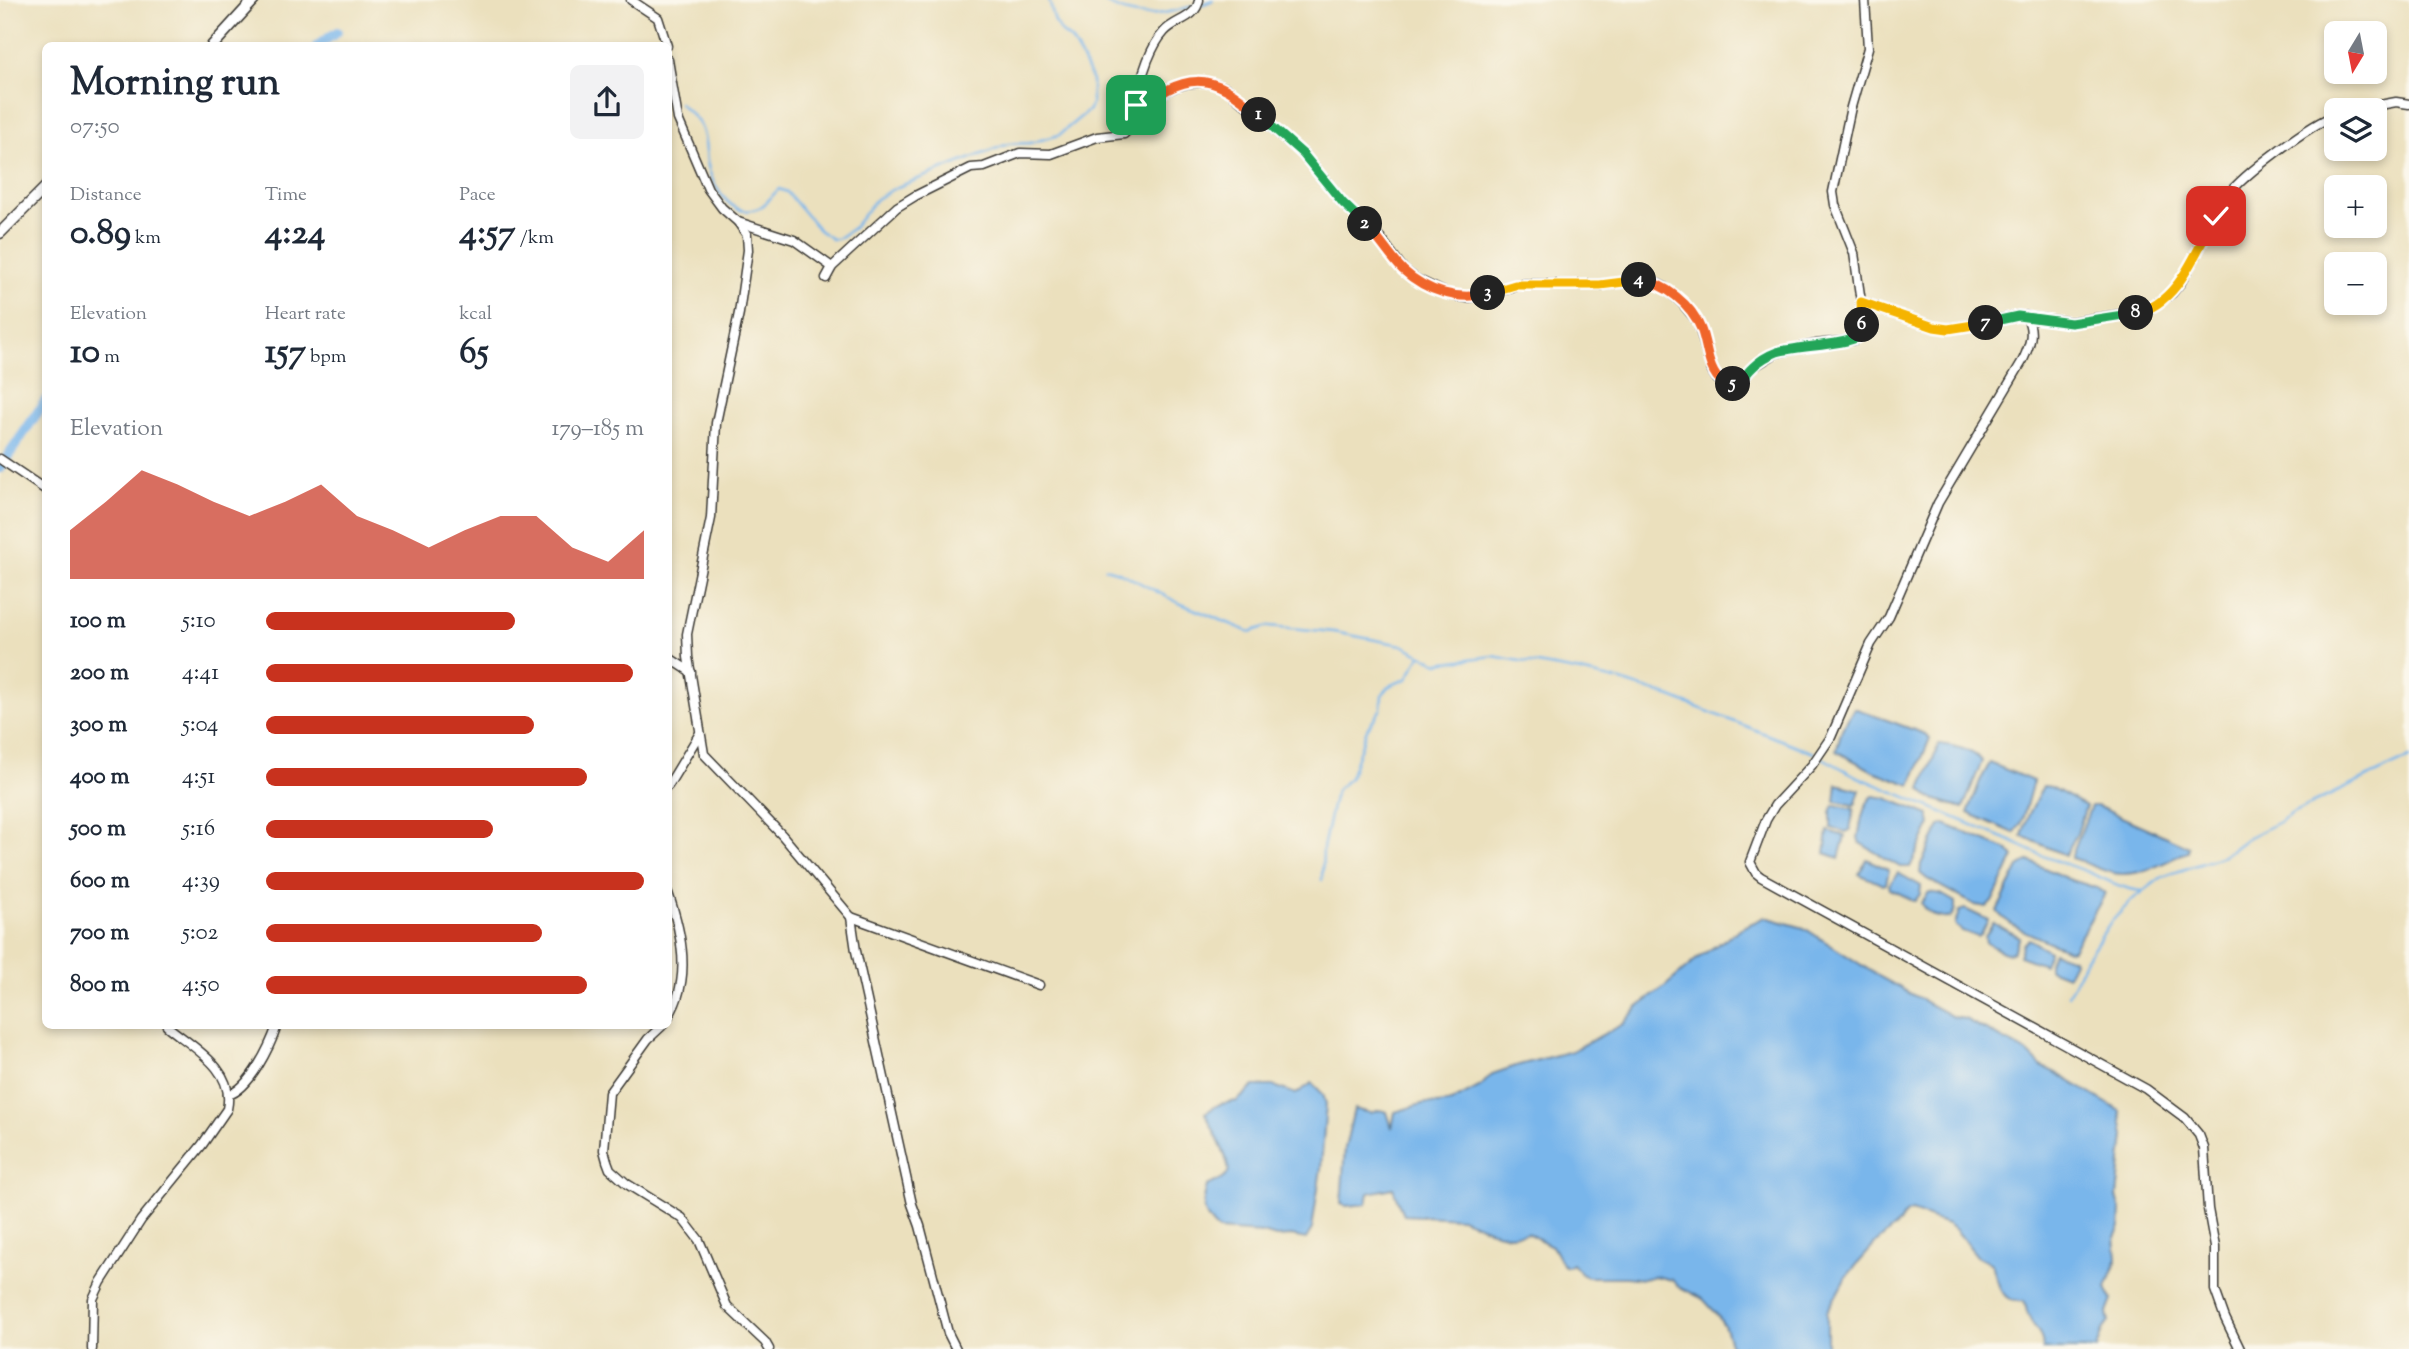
<!DOCTYPE html>
<html lang="en">
<head>
<meta charset="utf-8">
<style>
	:root { --surface:#fff; --page:#f2f2f3; --text:#1f2937; --muted:#747a83; --accent:#c8321e }
	body { margin:0; font-family:"Sorts Mill Goudy",serif; background:var(--page); color:var(--text); height:100vh; display:flex; flex-direction:column; font-size:26px; white-space:nowrap }
	* { box-sizing:border-box; margin:0 }
	p { font-size:23px; color:var(--muted) }
	.icon { flex:none; width:38px; height:38px; fill:none; stroke:currentColor; stroke-width:2; stroke-linecap:round; stroke-linejoin:round }
	.map { position:relative; flex:1; overflow:hidden }
	.panel { position:absolute; left:42px; top:42px; width:630px; height:987px; display:flex; flex-direction:column; background:var(--surface); border-radius:10px; box-shadow:0 4px 10px #0003 }
	.panel>* { flex:none }
	.needle { width:46px; rotate:190deg }
	.buttons { position:absolute; left:2324px; top:21px; display:grid; gap:14px }
	.buttons a { display:grid; place-items:center; width:63px; height:63px; border-radius:10px; background:var(--surface); box-shadow:0 4px 10px #0003; font-size:35px }
	.pin { position:absolute; display:grid; place-items:center; width:60px; height:60px; color:#fff; margin:-30px; border-radius:14px; box-shadow:0 4px 10px #0006 }
	.km { position:absolute; width:35px; height:35px; margin:-18px; border-radius:50%; background:#222; color:#fff; font-size:19px; line-height:35px; text-align:center }
	.round { display:grid; place-items:center; flex:none; width:74px; height:74px; border-radius:10px; background:var(--page) }
	.head { display:flex; align-items:center; justify-content:space-between; height:119px; padding:0 28px }
	h1 { font-size:38px; font-weight:800; line-height:52px }
	.metrics { display:grid; grid-template-columns:repeat(3,1fr); gap:10px; height:119px; padding:7px 28px }
	.metrics div { display:grid; align-content:center }
	.metrics b { font-size:35px; font-weight:800 }
	.metrics small { font-size:19px; font-weight:400 }
	.metrics p { font-size:19px }
	.chart { height:196px; padding:14px 28px }
	.chart p { display:flex; justify-content:space-between }
	.chart svg { width:100%; height:126px; margin-top:7px; fill:var(--accent); opacity:.7 }
	ul { padding:0 28px; list-style:none; font-size:23px }
	li { display:grid; grid-template-columns:112px 84px 1fr; align-items:center; height:52px }
	li i { height:18px; border-radius:9px; background:var(--accent) }
	.map>svg:first-child { display:block }
	.water { fill:#79b6eb; stroke:#4a6984; stroke-width:2 }
	.lines { fill:none; stroke-linecap:round; stroke-linejoin:round }
	.stream { stroke:#79b6eb; stroke-width:2.5 }
	.canal { stroke:#79b6eb; stroke-width:10 }
	.minor-casing { stroke:#3b3934; stroke-width:11 }
	.tertiary-casing { stroke:#3b3934; stroke-width:13 }
	.minor { stroke:#fff; stroke-width:8 }
	.tertiary { stroke:#fff; stroke-width:10 }
	.split-1-casing { stroke:#fff; stroke-width:14 }
	.split-2-casing { stroke:#fff; stroke-width:14 }
	.split-3-casing { stroke:#fff; stroke-width:14 }
	.split-4-casing { stroke:#fff; stroke-width:14 }
	.split-5-casing { stroke:#fff; stroke-width:14 }
	.split-6-casing { stroke:#fff; stroke-width:14 }
	.split-7-casing { stroke:#fff; stroke-width:14 }
	.split-8-casing { stroke:#fff; stroke-width:14 }
	.split-9-casing { stroke:#fff; stroke-width:14 }
	.split-1 { stroke:#f0652b; stroke-width:9 }
	.split-2 { stroke:#22a559; stroke-width:9 }
	.split-3 { stroke:#f0652b; stroke-width:9 }
	.split-4 { stroke:#f5b400; stroke-width:9 }
	.split-5 { stroke:#f0652b; stroke-width:9 }
	.split-6 { stroke:#22a559; stroke-width:9 }
	.split-7 { stroke:#f5b400; stroke-width:9 }
	.split-8 { stroke:#22a559; stroke-width:9 }
	.split-9 { stroke:#f5b400; stroke-width:9 }
</style>
</head>
<body>
<div class="map">
<svg width="2409" height="1349" viewBox="0 0 2409 1349">
	<rect width="100%" height="100%" fill="#fbf7ec"/>
	<filter id="ink" filterUnits="userSpaceOnUse"><feTurbulence type="fractalNoise" baseFrequency=".0143" numOctaves="2"/><feDisplacementMap in="SourceGraphic" scale="14" xChannelSelector="R" yChannelSelector="G"/><feConvolveMatrix kernelMatrix="1 2 1 2 8 2 1 2 1" color-interpolation-filters="sRGB"/></filter>
	<filter id="wash" filterUnits="userSpaceOnUse"><feTurbulence type="fractalNoise" baseFrequency=".00686" numOctaves="4" result="noise"/><feDisplacementMap in="SourceGraphic" scale="28" xChannelSelector="R" yChannelSelector="G"/><feGaussianBlur stdDeviation="1.57" result="paint"/><feColorMatrix in="noise" values="0 0 0 0 0 0 0 0 0 0 0 0 0 0 0 0 0 1.4 0 .05"/><feComposite in="paint" operator="in"/></filter>
	<g filter="url(#wash)">
		<rect width="100%" height="100%" fill="#ebe0bd"/>
		<g class="water">
			<polygon points="1854,708 1925,734 1930,738 1911,785 1873,771 1836,751 1842,729"/>
			<path d="M 1939,744 C 1953,745 1973,750 1982,761 L 1963,808 L 1930,798 L 1921,789 Z"/>
			<polygon points="1990,763 2033,781 2021,824 2014,833 1968,813 1980,781"/>
			<polygon points="1837,784 1860,790 1856,803 1854,805 1835,801"/>
			<polygon points="2043,786 2051,787 2086,806 2077,834 2065,855 2022,836 2029,814"/>
			<path d="M 1873,796 L 1886,798 L 1929,815 L 1931,824 L 1910,867 L 1900,867 L 1860,843 L 1858,838 C 1861,824 1862,805 1873,796 Z"/>
			<polygon points="1834,805 1854,809 1850,830 1846,832 1831,828 1831,812"/>
			<path d="M 2091,806 L 2097,806 L 2189,847 L 2188,851 C 2165,862 2140,878 2113,873 C 2099,870 2085,862 2071,858 Z"/>
			<polygon points="1944,824 2008,850 2014,857 1992,902 1987,907 1975,905 1927,879 1920,873 1921,864 1940,826"/>
			<polygon points="1828,831 1845,836 1839,858 1825,853"/>
			<polygon points="1867,859 1889,870 1886,884 1883,885 1859,874"/>
			<path d="M 2029,861 L 2068,879 L 2097,888 L 2105,894 L 2073,949 L 2068,950 C 2049,941 2008,928 1997,911 L 2019,867 Z"/>
			<polygon points="1898,873 1921,886 1920,894 1915,901 1890,889 1889,885"/>
			<path d="M 1929,892 L 1941,894 L 1955,902 L 1955,909 L 1951,917 C 1941,921 1925,913 1921,903 Z"/>
			<polygon points="1965,909 1988,920 1981,935 1978,937 1962,931 1955,925 1959,911"/>
			<path d="M 1765,917 L 1804,928 L 1880,977 L 1953,1017 L 1965,1019 L 2027,1052 L 2041,1066 L 2056,1073 L 2120,1111 L 2124,1136 L 2117,1196 L 2121,1211 L 2120,1227 L 2115,1237 L 2117,1258 L 2106,1288 L 2112,1300 L 2107,1313 L 2109,1322 L 2103,1330 L 2097,1349 L 2043,1349 C 2042,1328 2032,1329 2027,1312 C 2026,1309 2026,1305 2024,1301 C 1999,1304 1998,1281 1992,1264 L 1977,1256 L 1956,1230 L 1947,1224 L 1912,1211 L 1907,1213 L 1897,1225 L 1876,1243 L 1846,1277 L 1827,1312 L 1827,1349 L 1732,1349 L 1724,1325 L 1715,1312 L 1703,1299 L 1678,1286 L 1672,1280 L 1655,1276 L 1643,1279 L 1626,1277 L 1588,1277 L 1581,1274 L 1572,1264 L 1567,1267 L 1562,1264 L 1552,1246 L 1527,1233 L 1509,1235 L 1496,1232 L 1461,1218 L 1403,1215 L 1393,1188 L 1369,1193 L 1367,1204 L 1346,1206 L 1341,1204 L 1345,1148 L 1354,1109 L 1371,1113 L 1380,1110 L 1387,1112 L 1392,1128 L 1395,1112 L 1425,1103 L 1438,1104 L 1451,1102 L 1481,1086 L 1492,1074 L 1519,1065 L 1572,1051 L 1623,1024 L 1639,1006 L 1662,989 L 1698,958 L 1741,928 Z"/>
			<polygon points="1993,923 2020,937 2013,952 2005,953 1986,943 1985,937"/>
			<polygon points="2029,939 2049,951 2044,965 2019,956 2023,944"/>
			<polygon points="2053,952 2073,959 2074,962 2067,976 2049,969 2049,963"/>
			<path d="M 1312,1083 L 1323,1094 L 1326,1104 L 1321,1168 L 1312,1229 L 1306,1239 L 1291,1236 L 1276,1237 L 1263,1233 L 1218,1230 C 1203,1217 1201,1205 1207,1186 C 1213,1183 1222,1180 1227,1175 C 1235,1168 1210,1124 1205,1113 L 1220,1104 L 1237,1101 L 1254,1086 L 1274,1086 L 1296,1094 Z"/>
		</g>
		<g class="lines">
			<g class="stream">
				<path d="M 1099,0 C 1135,20 1155,17 1193,6"/>
				<polyline points="1201,5 1213,0"/>
				<path d="M 679,103 C 686,111 696,116 701,127 C 707,139 705,156 709,170 C 715,190 734,220 759,208 C 767,204 772,195 779,189 L 787,192 L 819,230 L 832,239 L 837,239 L 853,228 L 876,199 L 895,188 L 1008,144 L 1030,143 L 1059,135 L 1089,110 L 1092,103 L 1092,81 L 1081,57 L 1071,40 L 1061,32 L 1055,22 L 1049,0"/>
				<polyline points="1105,568 1119,572 1179,603 1250,632 1269,626 1334,632 1402,645 1438,663 1493,656 1576,671 1624,682 1671,697 1814,753"/>
				<path d="M 1821,757 L 1856,776 L 2013,842 C 2037,856 2065,863 2090,873 C 2107,880 2124,890 2143,891"/>
				<polyline points="1322,880 1323,848 1334,797 1338,788 1350,778 1367,729 1381,709 1382,695 1391,685 1407,679 1420,656"/>
				<polyline points="2068,995 2086,959 2110,923 2132,900 2162,877 2223,856 2247,838 2279,822 2294,812 2409,758"/>
			</g>
			<g class="canal">
				<polyline points="317,46 337,32"/>
				<polyline points="0,468 46,400"/>
			</g>
		</g>
	</g>
	<g filter="url(#ink)">
		<g class="lines">
			<defs>
				<g id="minor">
					<polyline points="631,0 658,18 667,46"/>
					<path d="M 1865,0 L 1868,48 L 1851,107 L 1833,192 L 1835,205 L 1854,253 L 1861,302 L 1934,327 L 1948,329 L 2018,316 L 2071,322 L 2148,310 L 2172,293 L 2181,282 L 2226,197 C 2244,174 2310,124 2336,115"/>
					<polyline points="668,60 678,119 708,189 722,208 738,222 794,240 832,267"/>
					<polyline points="2353,110 2396,102 2409,104"/>
					<path d="M 1135,113 C 1161,90 1191,73 1226,88 L 1303,154 L 1343,203 L 1382,240 L 1404,270 L 1416,279 L 1450,295 L 1468,298 L 1524,284 L 1600,285 L 1640,280 L 1654,282 L 1664,287 L 1682,303 L 1698,322 L 1712,371 L 1717,379 L 1729,385 L 1740,382 L 1753,367 L 1776,353 L 1816,344 L 1854,340 L 1861,332 L 1861,302"/>
					<polyline points="738,222 747,235 748,250 739,313 716,423 711,518 687,634 688,657 704,754 782,835 851,917 1039,985"/>
					<path d="M 826,278 L 832,267 L 847,253 L 897,207 L 915,196 L 971,168 L 984,167 L 1020,153 L 1051,154 L 1097,137 L 1124,134 C 1136,123 1134,107 1138,92 C 1142,74 1151,46 1164,32 C 1175,19 1196,19 1199,0"/>
					<path d="M 2026,316 C 2035,331 2030,345 2023,360 L 1938,503 L 1889,617 L 1871,644 L 1831,737 L 1812,765 L 1775,805 L 1766,820 L 1750,862 L 1756,873 L 1761,877 L 2146,1089 L 2185,1118 L 2199,1135 L 2204,1148 L 2208,1209 L 2215,1247 L 2215,1290 L 2225,1318 L 2240,1349"/>
					<polyline points="0,459 46,490"/>
					<polyline points="668,657 691,672"/>
					<polyline points="668,786 700,733"/>
					<path d="M 668,893 C 682,933 692,980 668,1017"/>
					<polyline points="851,917 856,951 912,1204 920,1226 948,1333 956,1349"/>
					<polyline points="662,1026 648,1039 609,1093 604,1150 607,1161 610,1169 627,1184 682,1218 699,1240 727,1306 765,1342 769,1349"/>
					<path d="M 228,1095 C 250,1089 270,1046 277,1026"/>
					<path d="M 92,1349 L 93,1299 L 101,1282 L 141,1220 L 202,1145 L 227,1109 C 236,1069 192,1047 167,1026"/>
				</g>
				<g id="tertiary">
					<polyline points="212,46 254,0"/>
					<polyline points="0,233 46,187"/>
				</g>
			</defs>
			<use href="#minor" class="minor-casing"/>
			<use href="#tertiary" class="tertiary-casing"/>
			<use href="#minor" class="minor"/>
			<use href="#tertiary" class="tertiary"/>
		</g>
	</g>
	<g class="lines" filter="url(#ink)">
		<defs>
			<path id="split-1" d="M 1136,105 L 1135,113 C 1182,72 1213,69 1259,115"/>
			<polyline id="split-2" points="1259,115 1303,154 1343,203 1365,224"/>
			<path id="split-3" d="M 1365,224 C 1379,238 1389,256 1403,270 C 1426,291 1459,302 1488,293"/>
			<polyline id="split-4" points="1488,293 1515,285 1600,285 1639,280"/>
			<path id="split-5" d="M 1639,280 C 1664,282 1692,305 1701,329 C 1708,347 1707,371 1723,383 L 1733,384"/>
			<path id="split-6" d="M 1733,384 C 1743,382 1745,374 1753,367 C 1759,361 1769,355 1777,352 C 1797,346 1847,345 1860,336 L 1862,325"/>
			<polyline id="split-7" points="1862,325 1861,302 1934,327 1948,329 1986,323"/>
			<polyline id="split-8" points="1986,323 2018,316 2071,323 2136,313"/>
			<path id="split-9" d="M 2136,313 C 2180,303 2195,251 2216,216"/>
		</defs>
		<use href="#split-1" class="split-1-casing"/>
		<use href="#split-2" class="split-2-casing"/>
		<use href="#split-3" class="split-3-casing"/>
		<use href="#split-4" class="split-4-casing"/>
		<use href="#split-5" class="split-5-casing"/>
		<use href="#split-6" class="split-6-casing"/>
		<use href="#split-7" class="split-7-casing"/>
		<use href="#split-8" class="split-8-casing"/>
		<use href="#split-9" class="split-9-casing"/>
		<use href="#split-1" class="split-1"/>
		<use href="#split-2" class="split-2"/>
		<use href="#split-3" class="split-3"/>
		<use href="#split-4" class="split-4"/>
		<use href="#split-5" class="split-5"/>
		<use href="#split-6" class="split-6"/>
		<use href="#split-7" class="split-7"/>
		<use href="#split-8" class="split-8"/>
		<use href="#split-9" class="split-9"/>
	</g>
</svg>
<div class="buttons">
<a><svg class="needle" viewBox="-14 -14 28 28"><path d="M0-13l5 13h-10z" fill="#e53935"/><path d="M0 13l5-13h-10z" fill="#747a83"/></svg></a>
<a><svg class="icon" aria-label="layers" viewBox="0 0 24 24"><path d="M12 4l9 5-9 5-9-5zM3 14l9 5 9-5"/></svg></a>
<a>+</a>
<a>−</a>
</div>
<div class="pin" style="left:1136px;top:105px;background:#1e9e55"><svg class="icon" aria-label="arrive" viewBox="0 0 24 24"><path d="M6 21V4h12l-3 4 3 4H6"/></svg></div>
<div class="pin" style="left:2216px;top:216px;background:#d93025"><svg class="icon" aria-label="check" viewBox="0 0 24 24"><path d="M5 12l5 5 9-10"/></svg></div>
<b class="km" style="left:1259px;top:115px">1</b>
<b class="km" style="left:1365px;top:224px">2</b>
<b class="km" style="left:1488px;top:293px">3</b>
<b class="km" style="left:1639px;top:280px">4</b>
<b class="km" style="left:1733px;top:384px">5</b>
<b class="km" style="left:1862px;top:325px">6</b>
<b class="km" style="left:1986px;top:323px">7</b>
<b class="km" style="left:2136px;top:313px">8</b>
<section class="panel">
<div class="head"><div><h1>Morning run</h1><p>07:50</p></div><a class="round"><svg class="icon" aria-label="share" viewBox="0 0 24 24"><path d="M12 15V3M7 8l5-5 5 5M5 13v7h14v-7"/></svg></a></div>
<div class="metrics">
<div><p>Distance</p><b>0.89<small> km</small></b></div>
<div><p>Time</p><b>4:24</b></div>
<div><p>Pace</p><b>4:57<small> /km</small></b></div>
</div>
<div class="metrics">
<div><p>Elevation</p><b>10<small> m</small></b></div>
<div><p>Heart rate</p><b>157<small> bpm</small></b></div>
<div><p>kcal</p><b>65</b></div>
</div>
<div class="chart"><p><span>Elevation</span>179–185 m</p>
<svg viewBox="0 0 160 44" preserveAspectRatio="none"><path d="M0 44V27L10 17L20 6L30 11L40 17L50 22L60 17L70 11L80 22L90 27L100 33L110 27L120 22L130 22L140 33L150 38L160 27V44z"/></svg>
</div>
<ul>
<li><b>100 m</b>5:10<i style="width:66%"></i></li>
<li><b>200 m</b>4:41<i style="width:97%"></i></li>
<li><b>300 m</b>5:04<i style="width:71%"></i></li>
<li><b>400 m</b>4:51<i style="width:85%"></i></li>
<li><b>500 m</b>5:16<i style="width:60%"></i></li>
<li><b>600 m</b>4:39<i style="width:100%"></i></li>
<li><b>700 m</b>5:02<i style="width:73%"></i></li>
<li><b>800 m</b>4:50<i style="width:85%"></i></li>
</ul>
</section>
</div>
</body>
</html>
